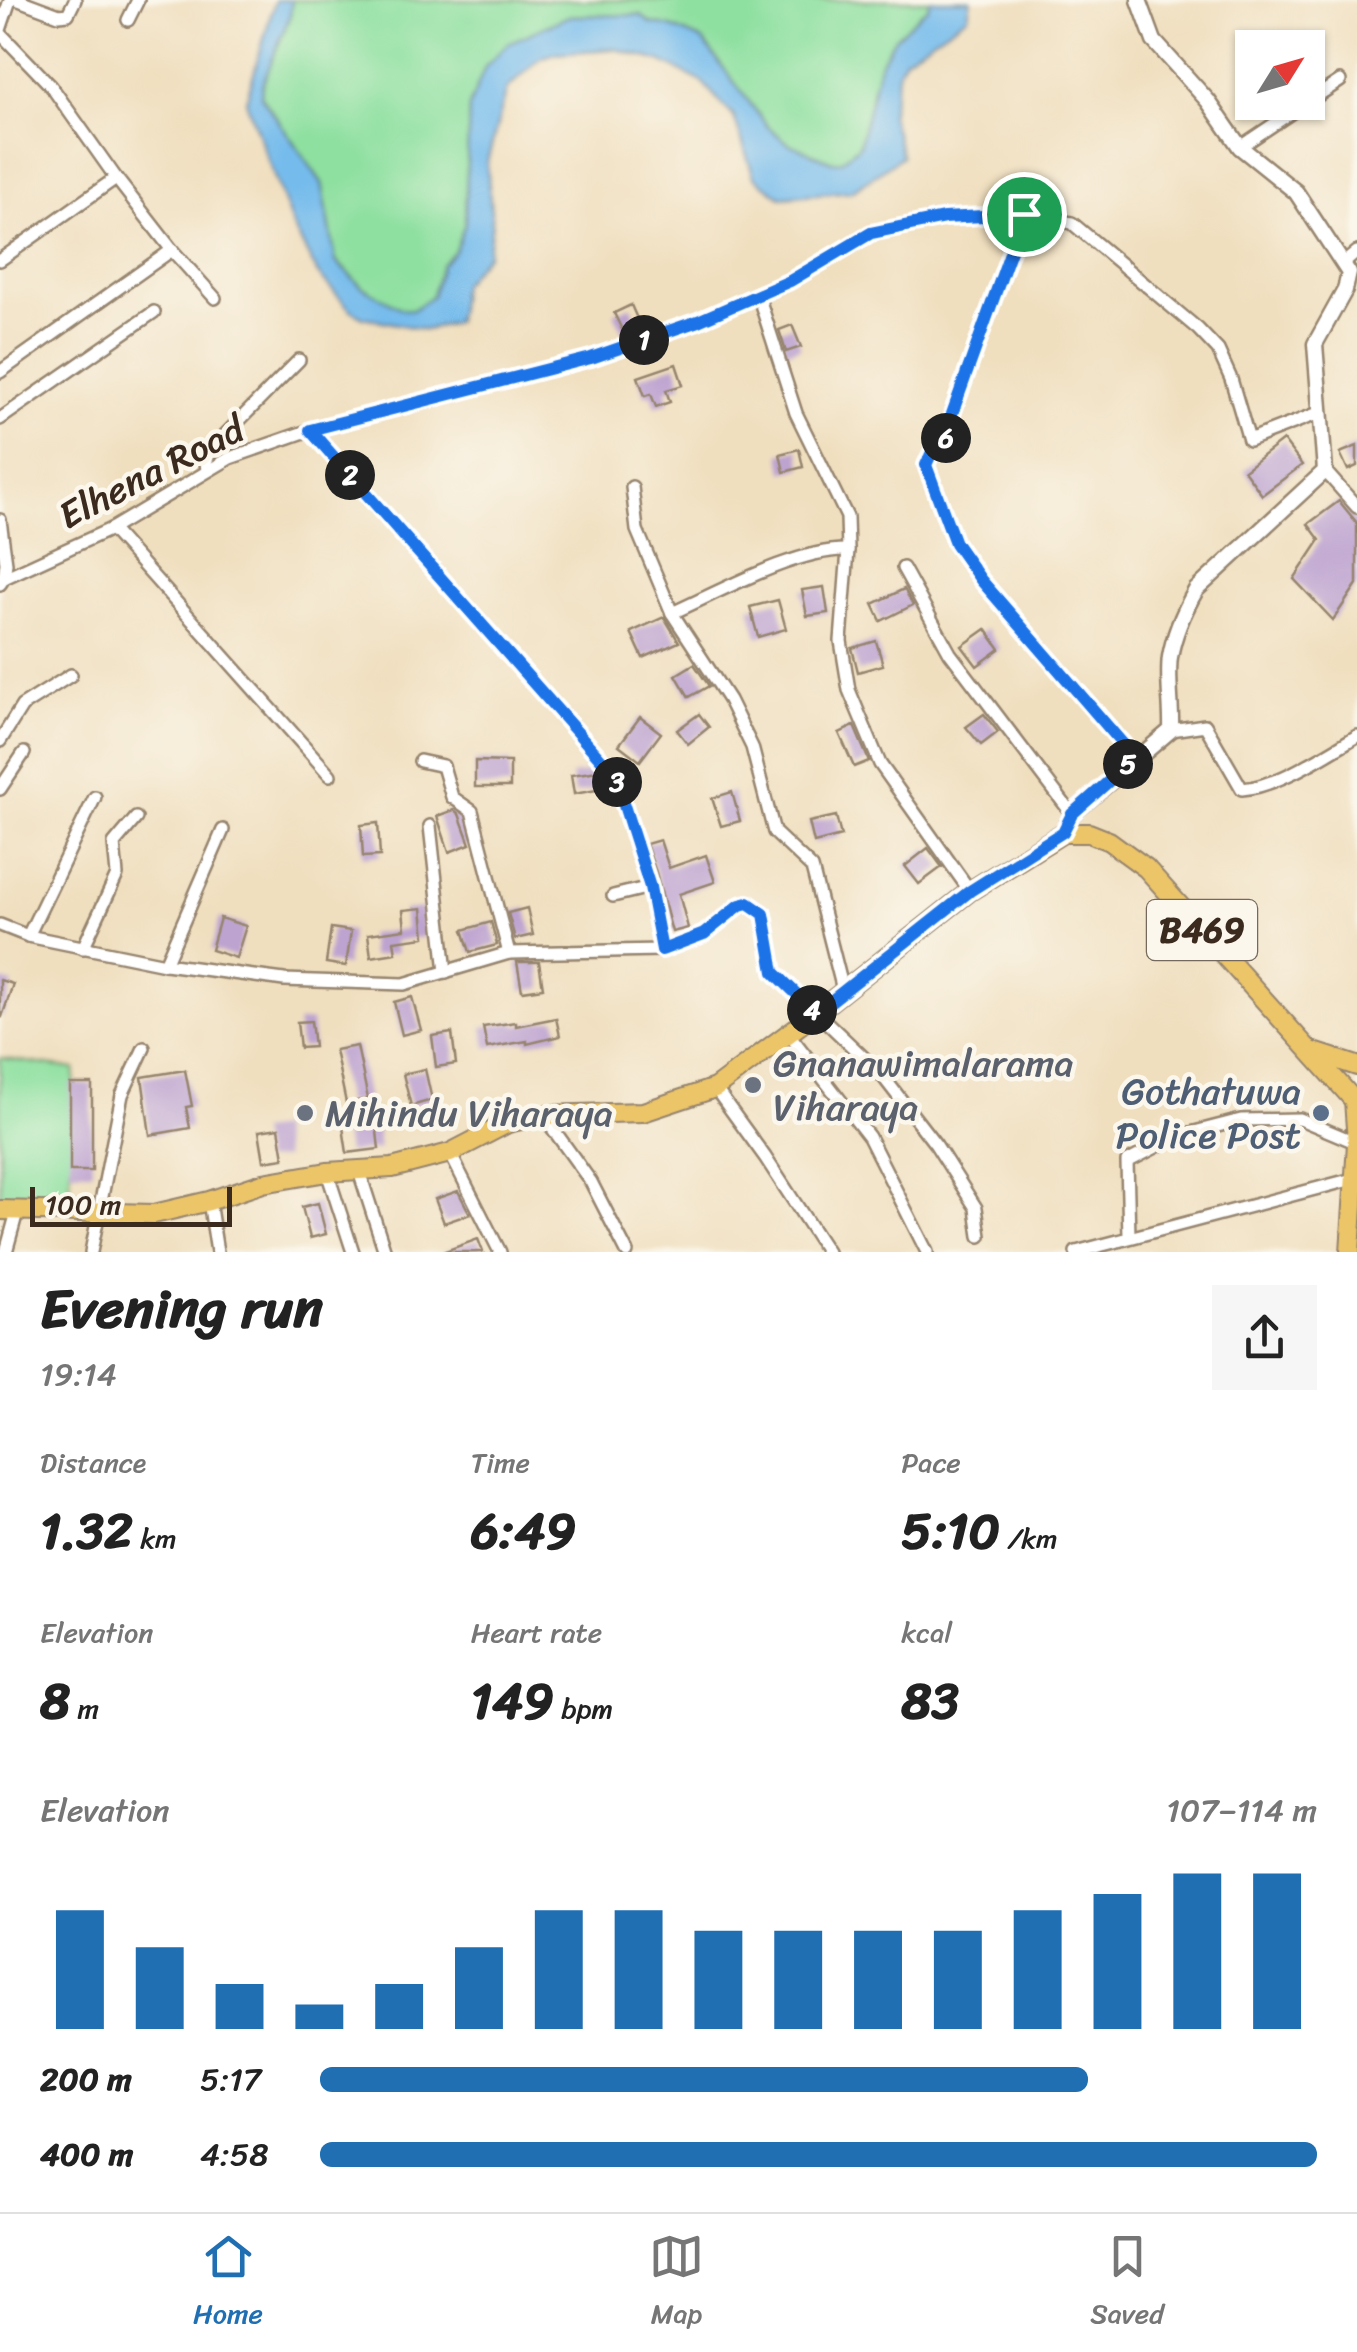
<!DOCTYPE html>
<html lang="en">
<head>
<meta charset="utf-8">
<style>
	:root { --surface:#fff; --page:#f6f6f6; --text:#222; --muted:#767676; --line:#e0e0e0; --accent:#1f6fb2 }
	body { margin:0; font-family:Sriracha,sans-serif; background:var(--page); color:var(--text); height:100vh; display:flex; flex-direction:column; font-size:38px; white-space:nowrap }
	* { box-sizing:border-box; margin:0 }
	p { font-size:32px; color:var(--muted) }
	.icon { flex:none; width:55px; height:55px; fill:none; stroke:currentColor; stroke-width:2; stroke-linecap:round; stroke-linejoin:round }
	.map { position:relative; height:1252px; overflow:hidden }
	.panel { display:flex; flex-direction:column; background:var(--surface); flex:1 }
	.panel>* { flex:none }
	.needle { width:65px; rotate:53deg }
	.fabs { position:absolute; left:1235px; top:30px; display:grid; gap:20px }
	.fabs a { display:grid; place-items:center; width:90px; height:90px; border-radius:0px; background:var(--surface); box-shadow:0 2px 8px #0004; font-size:50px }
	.scale { position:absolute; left:30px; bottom:25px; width:202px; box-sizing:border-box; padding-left:10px; border:5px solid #3b2a1e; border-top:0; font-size:28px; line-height:35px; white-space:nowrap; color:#3b2a1e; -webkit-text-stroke:8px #fbf7ec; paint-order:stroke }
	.pin { position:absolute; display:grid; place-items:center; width:85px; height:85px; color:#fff; margin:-42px; border:5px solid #fff; border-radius:50%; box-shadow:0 2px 10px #0007 }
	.km { position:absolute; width:50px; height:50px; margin:-25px; border-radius:50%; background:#222; color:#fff; font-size:28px; line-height:50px; text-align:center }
	.round { display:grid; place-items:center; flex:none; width:105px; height:105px; border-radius:0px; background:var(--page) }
	.summary { display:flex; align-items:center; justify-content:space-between; height:170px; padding:0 40px }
	h1 { font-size:55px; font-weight:800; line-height:75px }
	.figures { display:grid; grid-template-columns:repeat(3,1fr); gap:15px; height:170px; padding:10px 40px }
	.figures div { display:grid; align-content:center }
	.figures b { font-size:50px; font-weight:800 }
	.figures small { font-size:28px; font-weight:400 }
	.figures p { font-size:28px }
	.chart { height:280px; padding:20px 40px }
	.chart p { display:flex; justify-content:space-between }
	.chart svg { width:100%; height:180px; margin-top:10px; stroke:var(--accent); stroke-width:6 }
	ul { padding:0 40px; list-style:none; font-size:32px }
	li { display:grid; grid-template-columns:160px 120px 1fr; align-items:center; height:75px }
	li i { height:25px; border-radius:12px; background:var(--accent) }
	.tabs { display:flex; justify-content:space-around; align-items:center; height:140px; border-top:2px solid var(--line); background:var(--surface); font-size:28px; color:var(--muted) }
	.tabs a { display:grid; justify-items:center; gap:5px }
	.tabs .selected { color:var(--accent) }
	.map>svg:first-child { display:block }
	.green { fill:#8ee0a0; stroke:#64855f; stroke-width:2.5 }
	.water { fill:#75bbec; stroke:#587285; stroke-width:2.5 }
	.building { fill:#bda3d0 }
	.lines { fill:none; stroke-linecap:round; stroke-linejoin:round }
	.minor-casing { stroke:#96846e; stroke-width:16 }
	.tertiary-casing { stroke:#96846e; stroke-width:19 }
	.primary-casing { stroke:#96846e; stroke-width:22 }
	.minor { stroke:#fff; stroke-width:11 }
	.tertiary { stroke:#fff; stroke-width:14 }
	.primary { stroke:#ecc569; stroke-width:18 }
	.route-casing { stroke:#fff; stroke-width:20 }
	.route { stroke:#1a73e8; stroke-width:12 }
	.worship-dot { fill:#6b7280; stroke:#fbf7ec; stroke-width:4 }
	.service-dot { fill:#5c6f8a; stroke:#fbf7ec; stroke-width:4 }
	.labels { text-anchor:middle; stroke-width:9; stroke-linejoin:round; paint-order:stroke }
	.shield { fill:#fbf7ec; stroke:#75685c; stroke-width:2.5 }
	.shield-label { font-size:35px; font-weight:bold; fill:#3b2a1e }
	.street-label { font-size:38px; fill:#3b2a1e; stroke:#fbf7ec }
	.worship-label { font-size:38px; fill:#5b616d; stroke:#fbf7ec; text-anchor:start }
	.service-label { font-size:38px; fill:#4e5e75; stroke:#fbf7ec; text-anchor:end }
</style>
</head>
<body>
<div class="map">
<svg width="1357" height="1252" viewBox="0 0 1357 1252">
	<rect width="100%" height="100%" fill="#fbf7ec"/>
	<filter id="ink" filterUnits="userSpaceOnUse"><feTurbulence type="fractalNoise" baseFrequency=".01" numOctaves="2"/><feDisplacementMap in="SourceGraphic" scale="20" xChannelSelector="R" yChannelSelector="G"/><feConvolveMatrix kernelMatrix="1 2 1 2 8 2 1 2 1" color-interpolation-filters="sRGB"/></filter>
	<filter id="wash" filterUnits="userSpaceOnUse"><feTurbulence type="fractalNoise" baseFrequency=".0048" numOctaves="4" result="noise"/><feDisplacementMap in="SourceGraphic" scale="40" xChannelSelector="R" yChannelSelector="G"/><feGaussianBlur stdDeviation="2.25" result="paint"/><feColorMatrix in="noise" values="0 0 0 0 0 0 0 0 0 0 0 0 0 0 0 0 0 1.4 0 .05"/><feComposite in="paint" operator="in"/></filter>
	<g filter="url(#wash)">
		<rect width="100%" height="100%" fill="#f0dfbf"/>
		<g class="green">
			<polygon points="292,0 930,0 928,7 895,38 879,65 859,146 841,161 831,162 789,144 768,127 703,41 671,27 650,23 641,15 569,16 469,107 465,224 455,251 442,265 432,297 413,310 402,309 362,287 336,261 322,183 261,96 262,85 290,15"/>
			<polygon points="0,1058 75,1069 69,1209 0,1206"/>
		</g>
		<polygon class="water" points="275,0 292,0 290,15 262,85 261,96 322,183 336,262 362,287 402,309 413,310 432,296 442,265 455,251 465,224 469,107 485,67 508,43 569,16 641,15 650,23 671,27 703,41 768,127 789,144 832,162 841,161 859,146 879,65 895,38 928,7 930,0 971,0 968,16 905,58 899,69 890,115 902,156 852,191 781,197 754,177 734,117 702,82 660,61 615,49 555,53 540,58 507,89 487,162 492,223 488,253 461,285 456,322 426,330 363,317 350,309 318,274 293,227 246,101"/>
		<g id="blocks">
			<g class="building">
				<polygon points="631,305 642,330 625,336 614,313"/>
				<polygon points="792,325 801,347 786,352 779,330"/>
				<polygon points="676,364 683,385 666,390 670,402 656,407 651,394 645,396 638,377"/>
				<polygon points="1283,440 1302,465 1262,495 1244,470"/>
				<polygon points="1357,446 1357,466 1348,470 1340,453"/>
				<polygon points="799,449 803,467 784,472 780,454"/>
				<polygon points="1339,501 1357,523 1357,584 1333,620 1294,579 1320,540 1308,524"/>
				<polygon points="824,587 828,613 807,616 802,590"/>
				<polygon points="904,589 913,605 881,621 873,604"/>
				<polygon points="778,600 786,629 758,637 750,607"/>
				<polygon points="664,617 679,642 643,658 631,632"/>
				<polygon points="986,629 1000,649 977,666 962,646"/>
				<polygon points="876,641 883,665 858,672 852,648"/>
				<polygon points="694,664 709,686 689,697 676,675"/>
				<polygon points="699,714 709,727 688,744 677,730"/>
				<polygon points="984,714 998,732 981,745 966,727"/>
				<polygon points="640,717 661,733 640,761 619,745"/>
				<polygon points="854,726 869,761 854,767 839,733"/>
				<polygon points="475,761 510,762 510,787 475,787"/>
				<polygon points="598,771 602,789 574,794 571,775"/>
				<polygon points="732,792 740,821 721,826 712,798"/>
				<polygon points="454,810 459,814 470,844 449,852 437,816"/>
				<polygon points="836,816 841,836 814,843 809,822"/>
				<polygon points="378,823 380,856 363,857 361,825"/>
				<polygon points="660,840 669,868 706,855 715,882 679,894 688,928 672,932 656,872 646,844"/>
				<polygon points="928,848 942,867 919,884 905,866"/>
				<polygon points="422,908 425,937 394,941 396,953 371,957 368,934 405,929 403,910"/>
				<polygon points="527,908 533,935 515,939 508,913"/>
				<polygon points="220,918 246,926 236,958 211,950"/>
				<polygon points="491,922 497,945 470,952 463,930"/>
				<polygon points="331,928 351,931 346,966 326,963"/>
				<polygon points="517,962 539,962 543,988 522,991"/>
				<polygon points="0,980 13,984 2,1017 0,1016"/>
				<polygon points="412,997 421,1030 402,1035 394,1002"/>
				<polygon points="556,1018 560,1036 527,1044 527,1041 487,1048 483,1027 516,1022 516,1026"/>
				<polygon points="311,1021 314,1047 300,1048 297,1022"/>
				<polygon points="452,1033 456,1064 436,1067 432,1036"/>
				<polygon points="357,1046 368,1099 346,1103 335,1050"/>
				<polygon points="425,1069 432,1100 411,1106 403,1074"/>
				<polygon points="185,1070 192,1106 186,1107 190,1128 150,1135 142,1077"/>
				<rect x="70" y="1084" width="22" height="87"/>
				<polygon points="376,1123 379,1149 347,1153 343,1127"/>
				<polygon points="279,1128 284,1158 264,1161 259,1131"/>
				<polygon points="458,1191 470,1214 444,1223 435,1199"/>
				<polygon points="318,1203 326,1234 310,1238 302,1207"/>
				<polygon points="478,1239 483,1252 446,1252 445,1251"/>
			</g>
		</g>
	</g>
	<g filter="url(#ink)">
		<use href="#blocks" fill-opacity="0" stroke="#96846e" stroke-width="2.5"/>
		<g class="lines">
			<defs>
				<g id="minor">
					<polyline points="19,0 59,15 68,14 75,0"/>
					<polyline points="128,20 138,0"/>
					<polyline points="0,30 10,0"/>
					<polyline points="0,33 51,86 116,178 172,250 215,298"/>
					<polyline points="1308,102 1340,81"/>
					<polyline points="1240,147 1307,102"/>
					<polyline points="1024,214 952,413 952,432 932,452 926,465 955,543 981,580 1135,758"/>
					<polyline points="0,260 116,178"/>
					<polyline points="1344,263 1357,252"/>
					<polyline points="758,295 796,413 847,517 848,550 841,641 849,690 880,764 970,891"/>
					<polyline points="0,372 172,250"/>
					<polyline points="0,419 154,312"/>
					<polyline points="310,430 614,774 650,887 662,950"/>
					<polyline points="207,471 206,462 212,448 299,360"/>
					<polyline points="1325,471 1357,507"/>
					<polyline points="632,487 637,530 672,613 729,700 752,747 774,832 812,868 843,990"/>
					<polyline points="0,520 6,563 4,578"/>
					<polyline points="111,529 330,775"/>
					<polyline points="903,568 950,653 1072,814"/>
					<polyline points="0,584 4,578 111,529 230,458 310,430 591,358 697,321 791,281 871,233 944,217 1024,214 1072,223 1198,329 1218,350 1231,379 1249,440 1319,413"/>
					<path d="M 672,613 C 719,592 798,548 848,550"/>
					<path d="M 1171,730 L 1205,725 L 1242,789 C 1277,787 1326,754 1357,736"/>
					<polyline points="0,741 22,706 71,675"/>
					<polyline points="420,761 443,766 452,797 472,811 509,953"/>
					<polyline points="0,789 24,753"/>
					<polyline points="430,826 446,972"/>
					<polyline points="613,896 650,887"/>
					<polyline points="0,925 28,936 165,964 284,980 404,984 509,953 662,950 704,934 740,905 748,903 764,914 774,972 881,1074 936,1145 976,1208 980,1236"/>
					<polyline points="28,936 95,797"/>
					<polyline points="83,948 117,875 114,844 136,818"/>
					<polyline points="165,964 223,830"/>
					<polyline points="788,1033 869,1137 927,1252"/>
					<polyline points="715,1088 765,1157 827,1252"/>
					<polyline points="543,1115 591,1182 627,1252"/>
					<polyline points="450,1153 500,1252"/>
					<polyline points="359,1171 385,1252"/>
					<polyline points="327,1172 353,1252"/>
					<polyline points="209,1201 217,1252"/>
					<polyline points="1129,1236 1127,1162 1175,1137 1241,1120 1300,1119 1357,1143"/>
					<polyline points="6,1252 17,1212"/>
					<polyline points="91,1252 122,1095 144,1048"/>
					<polyline points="1076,1252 1353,1179"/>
				</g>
				<path id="tertiary" d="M 1063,833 L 1072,814 L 1171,730 C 1172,707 1167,677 1170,657 C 1174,633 1184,611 1196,590 L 1325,471 L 1315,344 L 1345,290 L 1349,273 L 1296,192 L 1240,147 L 1208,101 L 1154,41 L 1139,0"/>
				<g id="primary">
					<polyline points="1311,1051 1357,1066"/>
					<polyline points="0,1210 154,1214 209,1201 263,1183 327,1172 392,1168 450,1153 508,1123 543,1115 643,1112 715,1088 816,1013 970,891 1063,833 1089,833 1109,841 1146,868 1351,1097"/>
					<polyline points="1350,1252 1357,1143 1354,1100"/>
				</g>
			</defs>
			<use href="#minor" class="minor-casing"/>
			<use href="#tertiary" class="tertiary-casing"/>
			<use href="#primary" class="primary-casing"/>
			<use href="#minor" class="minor"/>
			<use href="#tertiary" class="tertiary"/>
			<use href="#primary" class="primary"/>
		</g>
	</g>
	<g class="lines" filter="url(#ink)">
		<defs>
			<polygon id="route" points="1024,214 952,414 952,432 932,452 926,465 955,543 981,580 1135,758 1072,814 1063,832 970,891 816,1013 774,972 764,914 748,903 740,905 704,934 662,950 650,887 614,774 310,430 591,358 698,321 790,281 871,233 944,218"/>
		</defs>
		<use href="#route" class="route-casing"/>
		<use href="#route" class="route"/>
	</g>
	<g class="worship-dot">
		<circle cx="753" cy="1085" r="10"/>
		<circle cx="305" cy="1113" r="10"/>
	</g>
	<circle class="service-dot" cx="1321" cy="1113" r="10"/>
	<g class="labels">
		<rect class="shield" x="1147" y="900" width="110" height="60" rx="8"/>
		<g class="shield-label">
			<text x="1202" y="942">B469</text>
		</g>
		<g class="street-label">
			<text transform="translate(151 472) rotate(-27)" y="13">Elhena Road</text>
		</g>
		<g class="worship-label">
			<text x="773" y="1076">Gnanawimalarama<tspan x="773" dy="44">Viharaya</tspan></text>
			<text x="325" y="1126">Mihindu Viharaya</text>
		</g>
		<g class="service-label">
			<text x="1301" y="1104">Gothatuwa<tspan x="1301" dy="44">Police Post</tspan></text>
		</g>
	</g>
</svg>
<div class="fabs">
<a><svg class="needle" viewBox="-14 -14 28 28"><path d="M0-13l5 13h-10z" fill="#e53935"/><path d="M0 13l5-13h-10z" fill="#767676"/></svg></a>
</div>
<div class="scale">100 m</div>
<div class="pin" style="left:1024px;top:214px;background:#1e9e55"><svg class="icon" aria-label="arrive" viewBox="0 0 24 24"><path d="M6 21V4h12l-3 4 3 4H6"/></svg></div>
<b class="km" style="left:644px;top:340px">1</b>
<b class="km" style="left:350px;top:475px">2</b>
<b class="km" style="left:617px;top:782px">3</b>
<b class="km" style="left:812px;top:1010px">4</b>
<b class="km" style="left:1128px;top:764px">5</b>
<b class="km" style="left:946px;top:438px">6</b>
</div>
<section class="panel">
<div class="summary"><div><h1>Evening run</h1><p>19:14</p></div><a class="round"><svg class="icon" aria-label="share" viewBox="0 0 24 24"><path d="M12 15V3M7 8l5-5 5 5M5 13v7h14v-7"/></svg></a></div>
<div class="figures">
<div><p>Distance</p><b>1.32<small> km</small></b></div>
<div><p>Time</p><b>6:49</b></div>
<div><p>Pace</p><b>5:10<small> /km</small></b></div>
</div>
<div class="figures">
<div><p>Elevation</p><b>8<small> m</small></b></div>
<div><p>Heart rate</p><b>149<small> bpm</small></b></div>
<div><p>kcal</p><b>83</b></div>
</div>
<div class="chart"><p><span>Elevation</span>107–114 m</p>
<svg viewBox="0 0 160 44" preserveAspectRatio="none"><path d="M5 44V15M15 44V24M25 44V33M35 44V38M45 44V33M55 44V24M65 44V15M75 44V15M85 44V20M95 44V20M105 44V20M115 44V20M125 44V15M135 44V11M145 44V6M155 44V6"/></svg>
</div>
<ul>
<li><b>200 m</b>5:17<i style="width:77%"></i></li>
<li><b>400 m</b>4:58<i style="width:100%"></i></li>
</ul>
</section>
<nav class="tabs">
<a class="selected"><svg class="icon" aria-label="home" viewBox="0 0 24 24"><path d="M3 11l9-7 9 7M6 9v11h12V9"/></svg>Home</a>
<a><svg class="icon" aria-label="map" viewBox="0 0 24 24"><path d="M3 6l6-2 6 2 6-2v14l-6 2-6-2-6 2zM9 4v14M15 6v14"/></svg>Map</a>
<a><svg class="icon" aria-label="saved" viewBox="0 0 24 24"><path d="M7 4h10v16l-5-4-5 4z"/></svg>Saved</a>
</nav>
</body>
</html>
